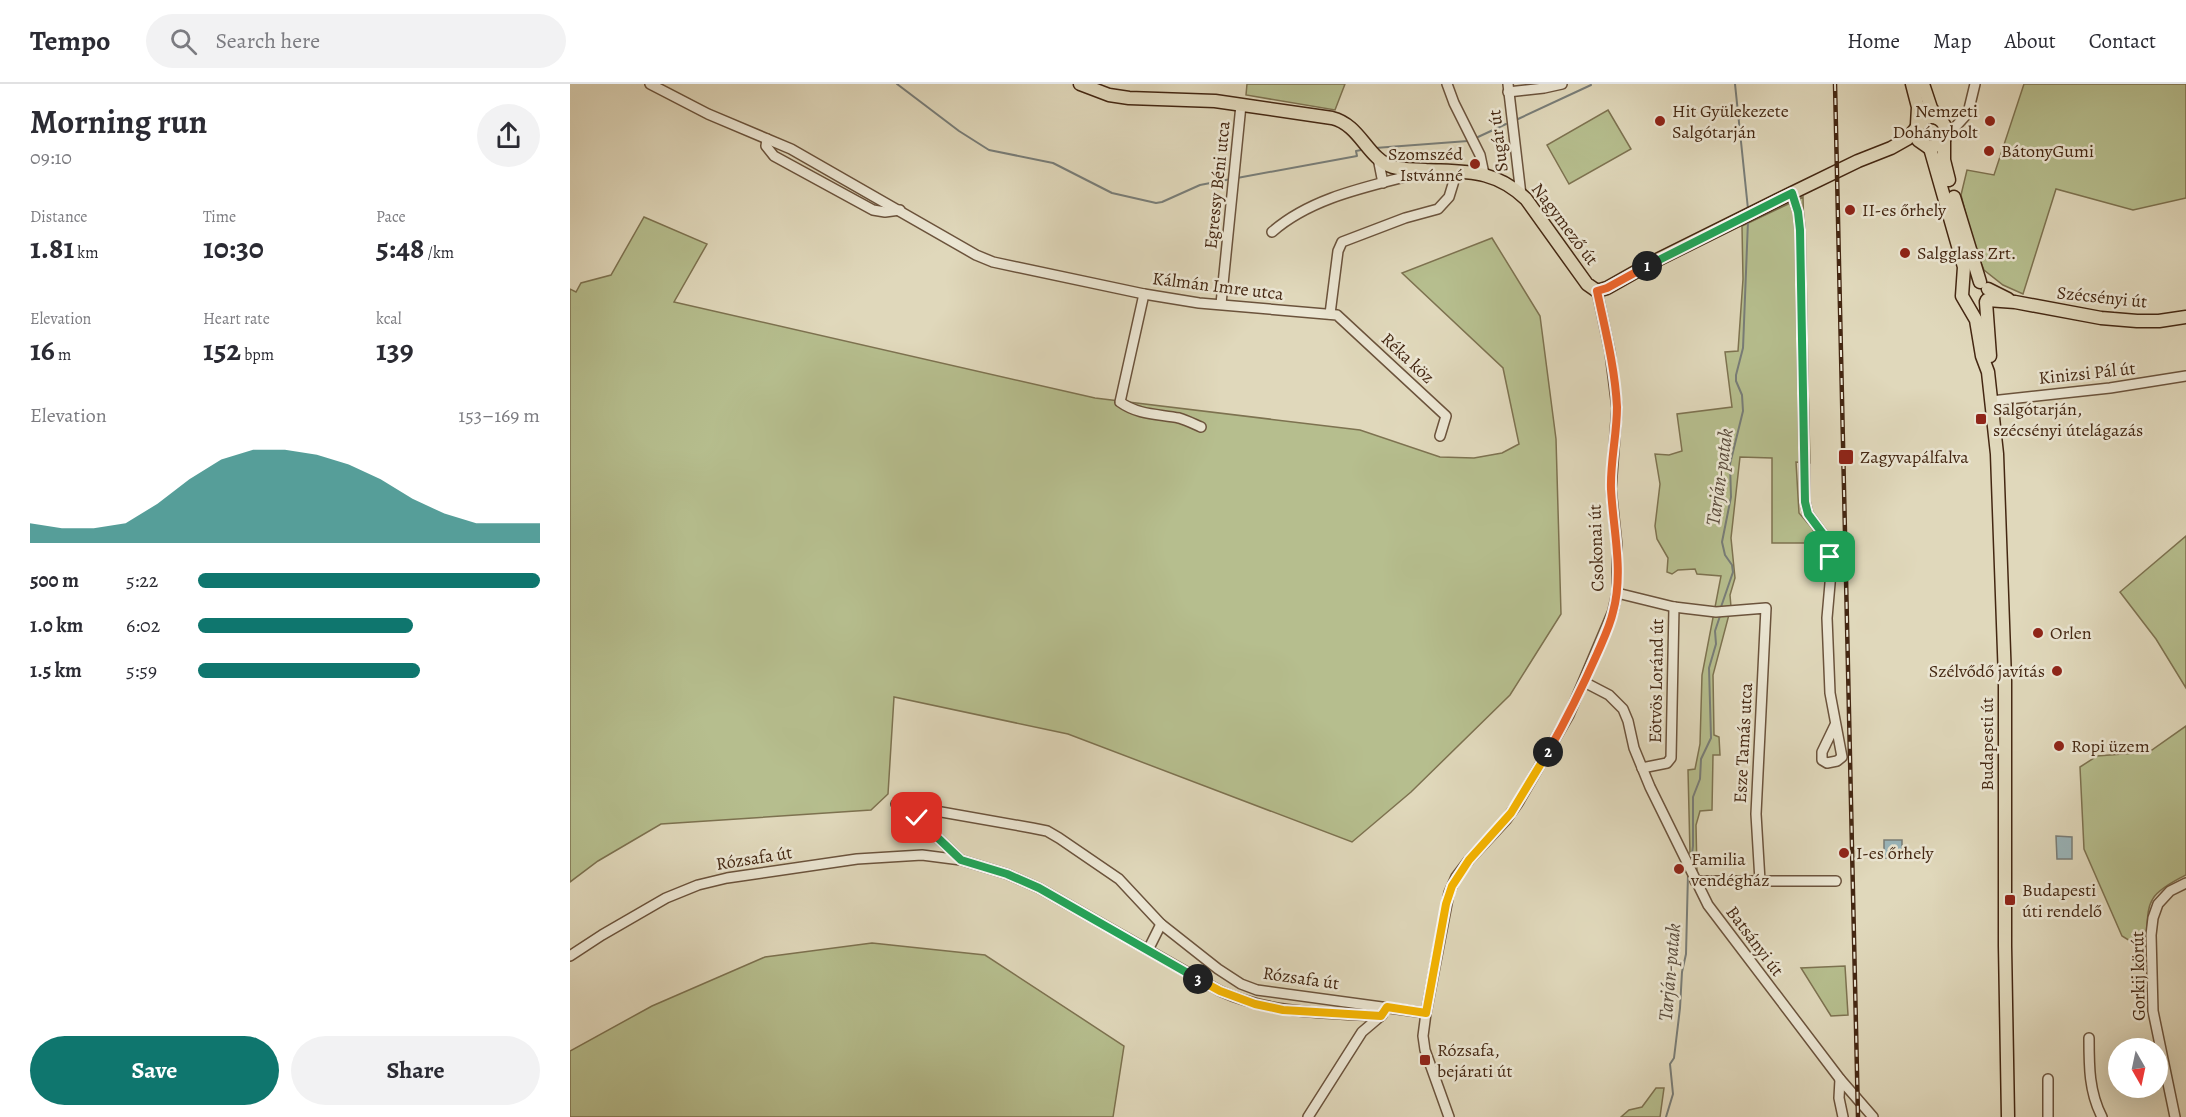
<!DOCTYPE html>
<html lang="en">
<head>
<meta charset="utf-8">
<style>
	:root { --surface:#fff; --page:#f2f2f3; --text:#2b2b33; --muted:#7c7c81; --line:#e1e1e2; --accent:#0f766e }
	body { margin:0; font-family:Alegreya,serif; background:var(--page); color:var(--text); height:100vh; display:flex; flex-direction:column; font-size:22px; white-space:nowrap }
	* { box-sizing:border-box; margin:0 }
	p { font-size:20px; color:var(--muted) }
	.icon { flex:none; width:33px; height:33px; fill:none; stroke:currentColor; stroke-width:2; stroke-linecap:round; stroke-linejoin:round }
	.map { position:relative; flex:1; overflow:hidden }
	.details { display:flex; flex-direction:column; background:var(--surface); width:570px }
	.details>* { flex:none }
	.needle { width:39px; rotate:171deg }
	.fabs { position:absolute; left:1538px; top:954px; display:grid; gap:12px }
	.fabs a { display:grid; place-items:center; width:60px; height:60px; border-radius:50%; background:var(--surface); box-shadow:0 6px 24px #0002; font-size:30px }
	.pin { position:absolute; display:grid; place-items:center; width:51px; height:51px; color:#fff; margin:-26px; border-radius:12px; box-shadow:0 3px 9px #0006 }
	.km { position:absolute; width:30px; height:30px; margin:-15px; border-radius:50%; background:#222; color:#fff; font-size:16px; line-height:30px; text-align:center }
	.round { display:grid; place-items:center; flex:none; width:63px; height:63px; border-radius:32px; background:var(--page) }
	.headline { display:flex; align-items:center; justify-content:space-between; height:102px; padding:0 30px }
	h1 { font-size:33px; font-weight:700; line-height:45px }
	.stats { display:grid; grid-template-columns:repeat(3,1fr); gap:9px; height:102px; padding:6px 30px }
	.stats div { display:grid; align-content:center }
	.stats b { font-size:30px; font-weight:700 }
	.stats small { font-size:16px; font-weight:400 }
	.stats p { font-size:16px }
	.chart { height:168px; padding:12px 30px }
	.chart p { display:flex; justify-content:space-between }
	.chart svg { width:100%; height:108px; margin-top:6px; fill:var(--accent); opacity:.7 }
	.cta { display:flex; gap:12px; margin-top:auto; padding:12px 30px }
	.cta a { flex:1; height:69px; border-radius:36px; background:var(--accent); color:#fff; font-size:24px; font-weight:700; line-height:69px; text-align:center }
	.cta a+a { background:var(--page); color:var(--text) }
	ul { padding:0 30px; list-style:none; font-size:20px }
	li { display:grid; grid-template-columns:96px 72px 1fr; align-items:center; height:45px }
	li i { height:15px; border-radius:8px; background:var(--accent) }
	header { display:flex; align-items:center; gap:36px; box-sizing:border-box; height:84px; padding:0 30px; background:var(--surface); border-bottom:2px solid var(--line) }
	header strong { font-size:28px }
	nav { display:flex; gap:33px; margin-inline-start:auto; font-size:21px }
	.search { width:420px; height:54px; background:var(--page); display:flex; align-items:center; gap:15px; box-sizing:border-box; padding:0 21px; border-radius:33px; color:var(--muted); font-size:22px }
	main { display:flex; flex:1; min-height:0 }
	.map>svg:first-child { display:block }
	.green { fill:#b6be8e; stroke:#7d7250; stroke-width:1.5 }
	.water { fill:#9ab6bc; stroke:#787d78; stroke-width:1.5 }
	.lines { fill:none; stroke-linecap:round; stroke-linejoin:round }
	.stream { stroke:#787d78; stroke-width:2 }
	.minor-casing { stroke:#6b533c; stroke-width:12 }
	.major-casing { stroke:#442712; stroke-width:15 }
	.minor { stroke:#ebe6d3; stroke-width:9 }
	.major { stroke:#e0d8bb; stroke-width:12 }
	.rail-casing { stroke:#442712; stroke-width:4.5 }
	.rail { stroke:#ebe6d3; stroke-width:2; stroke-dasharray:7; stroke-linecap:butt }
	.split-1-casing { stroke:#fff; stroke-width:12 }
	.split-2-casing { stroke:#fff; stroke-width:12 }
	.split-3-casing { stroke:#fff; stroke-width:12 }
	.split-4-casing { stroke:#fff; stroke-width:12 }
	.split-1 { stroke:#22a559; stroke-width:8 }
	.split-2 { stroke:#f0652b; stroke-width:8 }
	.split-3 { stroke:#f5b400; stroke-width:8 }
	.split-4 { stroke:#22a559; stroke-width:8 }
	.poi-dot { fill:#8f2418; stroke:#ebe6d3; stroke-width:2 }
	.labels { text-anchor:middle; stroke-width:5; stroke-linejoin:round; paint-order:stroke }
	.poi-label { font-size:18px; fill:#442712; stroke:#ebe6d3; text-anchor:start }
	.street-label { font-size:18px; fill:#442712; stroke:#ebe6d3 }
	.water-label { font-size:20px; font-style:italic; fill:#5a4b3c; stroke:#ebe6d3 }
</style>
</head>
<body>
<header>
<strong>Tempo</strong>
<div class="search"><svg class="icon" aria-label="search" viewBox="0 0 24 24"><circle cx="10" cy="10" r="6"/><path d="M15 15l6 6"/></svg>Search here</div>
<nav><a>Home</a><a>Map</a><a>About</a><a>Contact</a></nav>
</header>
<main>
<section class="details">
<div class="headline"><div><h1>Morning run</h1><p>09:10</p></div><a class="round"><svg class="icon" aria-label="share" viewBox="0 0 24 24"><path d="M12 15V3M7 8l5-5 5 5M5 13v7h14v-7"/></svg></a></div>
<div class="stats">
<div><p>Distance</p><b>1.81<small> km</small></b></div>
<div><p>Time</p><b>10:30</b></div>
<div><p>Pace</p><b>5:48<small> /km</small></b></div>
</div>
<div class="stats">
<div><p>Elevation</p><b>16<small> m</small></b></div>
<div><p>Heart rate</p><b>152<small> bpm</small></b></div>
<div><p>kcal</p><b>139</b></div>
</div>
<div class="chart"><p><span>Elevation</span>153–169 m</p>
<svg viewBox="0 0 160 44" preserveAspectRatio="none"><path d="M0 44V36L10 38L20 38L30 36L40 28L50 18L60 10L70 6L80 6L90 8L100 12L110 18L120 26L130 32L140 36L150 36L160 36V44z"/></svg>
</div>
<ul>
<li><b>500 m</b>5:22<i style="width:100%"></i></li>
<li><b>1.0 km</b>6:02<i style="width:63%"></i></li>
<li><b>1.5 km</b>5:59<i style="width:65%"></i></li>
</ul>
<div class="cta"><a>Save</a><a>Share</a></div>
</section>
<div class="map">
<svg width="1616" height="1033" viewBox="0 0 1616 1033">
	<rect width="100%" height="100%" fill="#e0d8bb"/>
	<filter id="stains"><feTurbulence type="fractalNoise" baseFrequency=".00333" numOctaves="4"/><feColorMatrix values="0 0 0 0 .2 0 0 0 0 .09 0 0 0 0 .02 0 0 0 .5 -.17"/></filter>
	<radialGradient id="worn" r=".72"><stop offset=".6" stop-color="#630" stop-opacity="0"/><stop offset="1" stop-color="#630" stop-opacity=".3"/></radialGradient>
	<g class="green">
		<polygon points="677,0 775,0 765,26 676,11"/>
		<polygon points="1454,0 1616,0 1616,114 1563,126 1486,105 1453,210 1433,201 1414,186 1404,162 1391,111 1397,86 1424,91"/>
		<polygon points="1038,26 1061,65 999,100 977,61"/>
		<polygon points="1233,113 1240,379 1226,378 1229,429 1242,444 1249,459 1250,479 1239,459 1202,459 1202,374 1170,373 1161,454 1165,494 1160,511 1161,523 1143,591 1144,651 1149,653 1150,671 1143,671 1142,726 1130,727 1126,741 1127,789 1120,770 1118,686 1125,685 1130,660 1132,591 1151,492 1127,490 1125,485 1108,486 1102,490 1097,488 1098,474 1087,455 1085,442 1090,400 1085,370 1099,371 1112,367 1107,330 1162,323 1155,268 1168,267 1173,195 1172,142"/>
		<polygon points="74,133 137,160 104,218 525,314 790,346 870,373 904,374 932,369 949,360 933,284 832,189 922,154 970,232 986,355 991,530 940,611 841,708 782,758 498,650 324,613 318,710 301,726 91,740 28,777 0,798 0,205 6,208 11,199 41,191"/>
		<polygon points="1616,452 1616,604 1586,555 1550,508"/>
		<path d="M 1616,642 L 1616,791 C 1572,813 1579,819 1576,864 L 1565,860 L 1552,852 L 1514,765 L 1510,683 L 1527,672 L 1579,668 Z"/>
		<polygon points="302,859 415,871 554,962 543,1033 0,1033 0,967 82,922 195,873"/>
		<polygon points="1275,882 1278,931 1261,932 1231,884"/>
		<polygon points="1086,1004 1094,1004 1090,1033 1051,1033 1059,1026 1072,1023"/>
	</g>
	<g class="water">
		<polygon points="1486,752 1502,753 1502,775 1487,775"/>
		<polygon points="1314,756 1332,756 1332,775 1314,774"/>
	</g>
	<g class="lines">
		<g class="stream">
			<polyline points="327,0 389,47 419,66 483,79 542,109 586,119 592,118 630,101 661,95"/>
			<polyline points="1165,0 1178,125"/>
			<polyline points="948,35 1021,1"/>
			<polyline points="908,53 936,40"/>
			<polyline points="805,64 898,57"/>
			<polyline points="667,94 787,72 786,67 791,66"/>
			<polyline points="1151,523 1163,488 1162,481 1155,471 1152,458 1161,413 1160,380 1173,327 1172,311 1166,297 1166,291 1173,264 1178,137"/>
			<polyline points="1121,778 1123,762 1123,713 1130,695 1131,675 1141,654 1139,584 1146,560 1145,547 1150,532"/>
			<polyline points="1096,1033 1103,1010 1100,980 1104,974 1110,924 1112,888 1116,870 1118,789"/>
		</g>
		<defs>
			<g id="minor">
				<polyline points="80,0 138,30 221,65 406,171 423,178 574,210 629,219 767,231 876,332 870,352"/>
				<polyline points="877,0 884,19 910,71 914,90"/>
				<polyline points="938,0 951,111"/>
				<polyline points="938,8 974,4 992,0"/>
				<polyline points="1377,52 1398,29 1405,0"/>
				<polyline points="197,55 196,62 204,72 303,126 315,128 330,126"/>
				<polyline points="808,74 813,99"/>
				<polyline points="1222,109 1228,128 1230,146 1235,418 1238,430 1256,454 1260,473 1261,488 1257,534 1260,609 1272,673 1267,677 1257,679 1252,676 1252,668 1265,641"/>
				<path d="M 702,148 C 743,112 802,102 854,88"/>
				<path d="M 574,210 L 550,318 C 568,331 588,330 609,334 C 616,336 624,340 631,343"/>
				<polyline points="651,220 671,21"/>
				<polyline points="760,230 768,167 772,158 835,134 868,125 879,113 887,87"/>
				<polyline points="1421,317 1540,304 1616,292"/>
				<polyline points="1047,509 1104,523 1146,528 1196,524 1186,730 1190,797"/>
				<polyline points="1014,598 1039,611 1053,625 1058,637 1064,664 1080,703 1138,821 1270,995 1303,1033"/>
				<polyline points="1072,684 1097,679 1101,674 1104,523"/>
				<polyline points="326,720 462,744 477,747 489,754 549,795 591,840 648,885 671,900 687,906 856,929"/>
				<polyline points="347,723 346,732 349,736 391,776"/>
				<polyline points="1125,797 1266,797"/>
				<polyline points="578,866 591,840"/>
				<path d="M 0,872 L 32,851 L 96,814 L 128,801 L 157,794 L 287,775 L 352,771 L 391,776 L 437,790 L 469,804 L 650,907 C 701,930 756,929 811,932"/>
				<path d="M 1519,954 C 1519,982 1519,1008 1532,1033"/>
				<polyline points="1270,995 1269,1014 1273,1033"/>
				<polyline points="738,1033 792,948 812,931"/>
				<polyline points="879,1033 855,966 853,952 856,929 879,809 886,793 899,776 936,736 948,719 999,631 1043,527 1047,509 1047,462 1041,405 1047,324 1040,268 1027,207"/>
				<polyline points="1478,1033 1478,995"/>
				<polyline points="1605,1033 1583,927 1581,851 1583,834 1588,820 1600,807 1616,799"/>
			</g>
			<g id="major">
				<path d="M 510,0 L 539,11 L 559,14 L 645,17 L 762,34 C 791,41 797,75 823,83 C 834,86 845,85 856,86 C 897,88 924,85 956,115 L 1017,200 L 1027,207 L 1037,204 L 1083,178 L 1222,109 L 1288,77 L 1321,64 L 1337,55 L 1355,34 C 1373,29 1384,49 1369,61 L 1358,63 L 1348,56 L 1346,44"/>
				<polyline points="1342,0 1348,23 1347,41"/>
				<polyline points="1353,0 1361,24 1368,34"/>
				<polyline points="1374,57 1374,76 1379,96"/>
				<polyline points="1360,64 1394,183 1392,212 1406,236 1412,272 1418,288 1427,370 1435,596 1435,862 1438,1033"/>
				<polyline points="1384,113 1410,198"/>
				<polyline points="1418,205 1438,215"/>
				<polyline points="1417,216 1445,218 1531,234 1567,237 1589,237 1616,233"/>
				<polyline points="1416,218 1420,272"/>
			</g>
		</defs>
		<use href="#minor" class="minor-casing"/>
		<use href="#major" class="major-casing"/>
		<use href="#minor" class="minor"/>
		<use href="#major" class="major"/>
		<defs>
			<polyline id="rail" points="1265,0 1288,1033"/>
		</defs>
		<use href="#rail" class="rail-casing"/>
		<use href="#rail" class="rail"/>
	</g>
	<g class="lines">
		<defs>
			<polyline id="split-1" points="1077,182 1222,109 1228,128 1230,146 1235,418 1238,430 1256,454 1260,473"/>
			<path id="split-2" d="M 978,668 C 996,636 1012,604 1027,570 C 1033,556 1040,542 1043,528 C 1054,488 1043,445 1041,405 C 1040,378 1047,351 1047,323 C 1045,284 1035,245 1027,207 L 1037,204 L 1077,182"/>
			<polyline id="split-3" points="628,895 650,907 685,920 713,926 811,932 817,923 856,929 876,820 882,802 899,776 941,729 978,668"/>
			<polyline id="split-4" points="347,734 391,776 437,790 469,804 628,895"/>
		</defs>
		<use href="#split-1" class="split-1-casing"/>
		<use href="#split-2" class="split-2-casing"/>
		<use href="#split-3" class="split-3-casing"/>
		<use href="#split-4" class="split-4-casing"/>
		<use href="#split-1" class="split-1"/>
		<use href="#split-2" class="split-2"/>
		<use href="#split-3" class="split-3"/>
		<use href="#split-4" class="split-4"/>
	</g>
	<g class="poi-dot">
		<circle cx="1090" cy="37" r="6"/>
		<circle cx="1420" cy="37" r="6"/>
		<circle cx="1419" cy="67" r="6"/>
		<circle cx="905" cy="80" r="6"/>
		<circle cx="1280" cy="126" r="6"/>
		<circle cx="1335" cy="169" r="6"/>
		<rect x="1405" y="329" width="12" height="12" rx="3"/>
		<rect x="1268" y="365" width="16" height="16" rx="3"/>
		<circle cx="1468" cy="549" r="6"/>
		<circle cx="1487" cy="587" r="6"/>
		<circle cx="1489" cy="662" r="6"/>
		<circle cx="1274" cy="769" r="6"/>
		<circle cx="1109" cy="785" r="6"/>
		<rect x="1434" y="810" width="12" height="12" rx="3"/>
		<rect x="849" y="970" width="12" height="12" rx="3"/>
	</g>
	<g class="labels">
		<g class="poi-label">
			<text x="1102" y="33">Hit Gyülekezete<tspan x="1102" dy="21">Salgótarján</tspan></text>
			<text x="1408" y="33" text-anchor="end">Nemzeti<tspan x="1408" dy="21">Dohánybolt</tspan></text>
			<text x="1431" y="73">BátonyGumi</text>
			<text x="893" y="76" text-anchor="end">Szomszéd<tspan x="893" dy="21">Istvánné</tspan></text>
			<text x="1292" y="132">II-es őrhely</text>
			<text x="1347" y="175">Salgglass Zrt.</text>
			<text x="1423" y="331">Salgótarján,<tspan x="1423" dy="21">szécsényi útelágazás</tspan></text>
			<text x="1290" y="379">Zagyvapálfalva</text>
			<text x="1480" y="555">Orlen</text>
			<text x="1475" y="593" text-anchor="end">Szélvődő javítás</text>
			<text x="1501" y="668">Ropi üzem</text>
			<text x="1286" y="775">I-es őrhely</text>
			<text x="1121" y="781">Familia<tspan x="1121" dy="21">vendégház</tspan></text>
			<text x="1452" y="812">Budapesti<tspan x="1452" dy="21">úti rendelő</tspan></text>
			<text x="867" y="972">Rózsafa,<tspan x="867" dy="21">bejárati út</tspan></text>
		</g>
		<g class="street-label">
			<text transform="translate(928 57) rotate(-97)" y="6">Sugár út</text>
			<text transform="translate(647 101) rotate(-84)" y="6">Egressy Béni utca</text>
			<text transform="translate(995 140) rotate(53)" y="6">Nagymező út</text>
			<text transform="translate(648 202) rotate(7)" y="6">Kálmán Imre utca</text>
			<text transform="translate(1532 213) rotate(6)" y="6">Szécsényi út</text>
			<text transform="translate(838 274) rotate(43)" y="6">Réka köz</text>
			<text transform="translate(1517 289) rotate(-6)" y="6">Kinizsi Pál út</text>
			<text transform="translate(1026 464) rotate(-92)" y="6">Csokonai út</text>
			<text transform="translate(1086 597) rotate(-89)" y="6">Eötvös Loránd út</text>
			<text transform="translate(1173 659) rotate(-87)" y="6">Esze Tamás utca</text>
			<text transform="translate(1417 660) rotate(-90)" y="6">Budapesti út</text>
			<text transform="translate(184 774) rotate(-9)" y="6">Rózsafa út</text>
			<text transform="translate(1185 857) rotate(53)" y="6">Batsányi út</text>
			<text transform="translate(1568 892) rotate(-91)" y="6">Gorkij körút</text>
			<text transform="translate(731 894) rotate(8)" y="6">Rózsafa út</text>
		</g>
		<g class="water-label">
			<text transform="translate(1149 393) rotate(-82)" y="7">Tarján-patak</text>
			<text transform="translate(1099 888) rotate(-85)" y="7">Tarján-patak</text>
		</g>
	</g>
	<rect width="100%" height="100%" filter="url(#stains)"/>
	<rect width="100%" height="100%" fill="url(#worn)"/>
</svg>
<div class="fabs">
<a><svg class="needle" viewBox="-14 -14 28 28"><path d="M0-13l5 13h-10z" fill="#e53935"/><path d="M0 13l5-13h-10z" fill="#7c7c81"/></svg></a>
</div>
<div class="pin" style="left:1260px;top:473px;background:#1e9e55"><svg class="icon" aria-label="arrive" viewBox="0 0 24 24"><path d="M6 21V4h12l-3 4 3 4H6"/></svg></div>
<div class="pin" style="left:347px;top:734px;background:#d93025"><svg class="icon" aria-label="check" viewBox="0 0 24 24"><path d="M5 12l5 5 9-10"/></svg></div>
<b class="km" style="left:1077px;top:182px">1</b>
<b class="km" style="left:978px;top:668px">2</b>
<b class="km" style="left:628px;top:895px">3</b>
</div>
</main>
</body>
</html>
